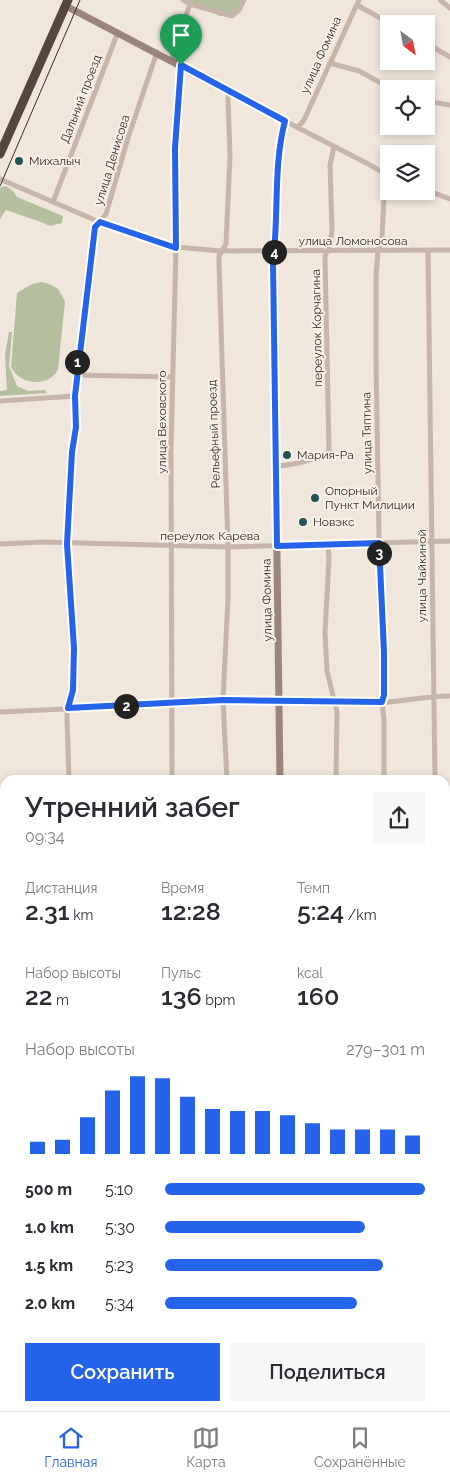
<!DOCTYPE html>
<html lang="ru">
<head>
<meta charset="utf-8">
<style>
	:root { --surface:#fff; --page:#f7f7f7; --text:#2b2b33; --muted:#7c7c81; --line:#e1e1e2; --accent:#2563eb }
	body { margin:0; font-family:Raleway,sans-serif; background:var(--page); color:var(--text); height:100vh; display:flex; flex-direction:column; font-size:19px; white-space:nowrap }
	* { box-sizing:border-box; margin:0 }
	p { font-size:16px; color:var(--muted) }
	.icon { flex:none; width:28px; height:28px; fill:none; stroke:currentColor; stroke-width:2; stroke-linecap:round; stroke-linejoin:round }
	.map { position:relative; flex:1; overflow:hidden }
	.panel { position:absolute; left:0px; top:775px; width:450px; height:636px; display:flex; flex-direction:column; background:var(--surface); border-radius:15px 15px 0 0; box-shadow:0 2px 8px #0003 }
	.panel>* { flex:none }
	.needle { width:32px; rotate:148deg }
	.tools { position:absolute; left:380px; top:15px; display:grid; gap:10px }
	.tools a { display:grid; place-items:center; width:55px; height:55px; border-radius:0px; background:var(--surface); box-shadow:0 2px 8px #0003; font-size:25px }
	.pin { position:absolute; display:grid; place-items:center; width:42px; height:42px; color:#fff; margin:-51px -21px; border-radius:50% 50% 50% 0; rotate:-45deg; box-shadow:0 0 5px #0007 }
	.pin .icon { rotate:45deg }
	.km { position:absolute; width:25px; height:25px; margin:-12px; border-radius:50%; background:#222; color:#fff; font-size:14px; line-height:25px; text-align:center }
	.round { display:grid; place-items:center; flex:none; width:52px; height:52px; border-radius:0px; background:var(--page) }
	.headline { display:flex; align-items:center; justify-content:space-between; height:85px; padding:0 25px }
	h1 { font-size:28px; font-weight:600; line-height:38px }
	.stats { display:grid; grid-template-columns:repeat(3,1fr); gap:8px; height:85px; padding:5px 25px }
	.stats div { display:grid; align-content:center }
	.stats b { font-size:25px; font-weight:600 }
	.stats small { font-size:14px; font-weight:400 }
	.stats p { font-size:14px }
	.chart { height:140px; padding:10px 25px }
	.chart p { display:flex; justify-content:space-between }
	.chart svg { width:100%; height:90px; margin-top:5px; stroke:var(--accent); stroke-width:6 }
	.primary-button { display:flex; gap:10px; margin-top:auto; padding:10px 25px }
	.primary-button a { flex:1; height:58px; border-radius:0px; background:var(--accent); color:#fff; font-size:20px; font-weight:600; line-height:58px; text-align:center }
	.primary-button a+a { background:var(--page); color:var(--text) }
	ul { padding:0 25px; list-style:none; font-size:16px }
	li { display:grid; grid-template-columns:80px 60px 1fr; align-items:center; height:38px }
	li i { height:12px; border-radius:6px; background:var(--accent) }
	.dock { display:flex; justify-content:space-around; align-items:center; height:70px; border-top:1px solid var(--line); background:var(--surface); font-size:14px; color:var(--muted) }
	.dock a { display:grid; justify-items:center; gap:2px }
	.dock .active { color:var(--accent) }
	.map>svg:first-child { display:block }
	.green { fill:#b5be9d }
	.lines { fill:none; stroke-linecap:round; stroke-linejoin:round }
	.street { stroke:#c8b5a9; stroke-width:5 }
	.secondary { stroke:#9b857a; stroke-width:7 }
	.highway { stroke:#564640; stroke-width:9 }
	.tram { stroke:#352c28; stroke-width:1 }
	.route-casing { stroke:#fff; stroke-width:10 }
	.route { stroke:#2563eb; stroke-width:6 }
	.poi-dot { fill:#205354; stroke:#f8f0e8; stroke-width:2 }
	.labels { text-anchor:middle; stroke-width:4; stroke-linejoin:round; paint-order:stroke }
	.street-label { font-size:12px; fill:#352c28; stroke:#f8f0e8 }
	.poi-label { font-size:12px; fill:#352c28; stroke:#f8f0e8; text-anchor:start }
</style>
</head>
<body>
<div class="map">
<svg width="450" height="1411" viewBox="0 0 450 1411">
	<rect width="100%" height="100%" fill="#f0e6dc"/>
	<g class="green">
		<polygon points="186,0 246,0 241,12 220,16"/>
		<polygon points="6,186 13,191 17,197 63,216 62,223 50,226 41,222 6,210 0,219 0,189 1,187"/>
		<path d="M 42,282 L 49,284 L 58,289 L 65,301 L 58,370 C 47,388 20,385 11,367 L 17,293 L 32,284 Z"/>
		<polygon points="9,332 12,332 9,366 17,386 28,391 45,390 47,393 0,396 0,391 7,390 5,355"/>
		<polygon points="450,979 450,1046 445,1045 445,981"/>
		<polygon points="450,1390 450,1411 427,1411 423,1406 445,1406 445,1392"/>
		<polygon points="140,1406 232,1406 229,1411 129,1411"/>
	</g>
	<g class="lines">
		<g class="street">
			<polyline points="183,0 190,4 232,16 239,10 244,0"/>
			<polyline points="440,0 450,8"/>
			<polyline points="357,5 391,24"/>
			<polyline points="426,43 450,57"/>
			<polyline points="171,60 190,4"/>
			<polyline points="330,63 359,71 392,89"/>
			<polyline points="426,101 450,105"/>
			<polyline points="285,121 372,166 388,176"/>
			<polyline points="298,127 304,120 359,0"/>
			<polyline points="0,179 111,227 176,247 221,251 450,250"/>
			<polyline points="426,190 450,199"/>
			<polyline points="53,202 118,32"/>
			<polyline points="428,251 435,780"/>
			<polyline points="76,375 172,377"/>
			<polyline points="0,401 75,396"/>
			<path d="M 275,466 C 287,466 323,459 329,451 L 325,256 L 330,245 L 332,230 L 330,165 L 334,147"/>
			<polyline points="0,544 44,542 228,547 450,541"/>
			<polyline points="328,544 329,559 325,633 327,671 337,712 336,780"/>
			<path d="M 0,712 L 172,704 L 179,702 C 243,700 306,703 370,703 C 397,703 423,696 450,696"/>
			<polyline points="69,780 67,718 67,708 73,690 74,648 67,544 72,452 77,427 75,396 76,375 86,288 95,227 106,214 127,141 157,52"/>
			<polyline points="172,780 171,448 176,247 175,148 181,65"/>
			<polyline points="227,780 223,700 228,598 228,547 219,263 219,256 226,244 230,156 228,98 230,91"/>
			<polyline points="384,780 384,720 382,702 384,695 384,652 380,598 376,360 376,277 378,251 382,237 385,176"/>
			<polyline points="445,918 450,918"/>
			<polyline points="0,933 5,932"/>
			<polyline points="445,1081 450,1084"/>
			<polyline points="0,1145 5,1145"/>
			<polyline points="445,1243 450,1248"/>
			<polyline points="445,1278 450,1272"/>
			<polyline points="0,1344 5,1344"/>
			<polyline points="445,1388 450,1385"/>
			<polyline points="396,1406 399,1411"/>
			<polyline points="63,1411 64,1406"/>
			<polyline points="341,1411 344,1406"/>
		</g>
		<g class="secondary">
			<path d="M 66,6 L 285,121 C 273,166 279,216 273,263 L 280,780"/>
			<polyline points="445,1133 450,1127"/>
			<polyline points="257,1411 259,1406"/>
		</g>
		<polyline class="highway" points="0,154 68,0"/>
		<polyline class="tram" points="0,186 80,0"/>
	</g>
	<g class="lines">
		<defs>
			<path id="route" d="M 181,65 L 285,121 C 273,166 279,216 273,262 L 277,546 L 379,543 L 384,652 L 384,695 L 382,702 L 223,700 L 68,708 L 73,690 L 74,648 L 67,544 L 72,452 L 76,427 L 75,396 L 95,227 L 100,222 L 176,248 L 175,148 Z"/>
		</defs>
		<use href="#route" class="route-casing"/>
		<use href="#route" class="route"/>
	</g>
	<g class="poi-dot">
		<circle cx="19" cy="161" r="5"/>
		<circle cx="287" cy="455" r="5"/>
		<circle cx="315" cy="498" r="5"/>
		<circle cx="303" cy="522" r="5"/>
	</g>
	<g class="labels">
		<g class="street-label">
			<text transform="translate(321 55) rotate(-66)" y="4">улица Фомина</text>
			<text transform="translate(81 99) rotate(-69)" y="4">Дальний проезд</text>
			<text transform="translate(112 160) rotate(-73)" y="4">улица Денисова</text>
			<text x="353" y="245">улица Ломоносова</text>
			<text transform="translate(317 328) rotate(-91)" y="4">переулок Корчагина</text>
			<text transform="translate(162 422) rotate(-90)" y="4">улица Веховского</text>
			<text transform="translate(367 433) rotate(-91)" y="4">улица Тяптина</text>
			<text transform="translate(214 434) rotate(-92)" y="4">Рельефный проезд</text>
			<text x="210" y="540">переулок Карева</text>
			<text transform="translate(422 576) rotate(-90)" y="4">улица Чайкиной</text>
			<text transform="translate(267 600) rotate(-91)" y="4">улица Фомина</text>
		</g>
		<g class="poi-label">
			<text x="29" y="165">Михалыч</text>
			<text x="297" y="459">Мария-Ра</text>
			<text x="325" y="495">Опорный<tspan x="325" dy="14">Пункт Милиции</tspan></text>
			<text x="313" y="526">Новэкс</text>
		</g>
	</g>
</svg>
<div class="tools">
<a><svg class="needle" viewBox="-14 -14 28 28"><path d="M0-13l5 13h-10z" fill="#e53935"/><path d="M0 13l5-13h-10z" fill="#7c7c81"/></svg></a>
<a><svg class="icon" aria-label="locate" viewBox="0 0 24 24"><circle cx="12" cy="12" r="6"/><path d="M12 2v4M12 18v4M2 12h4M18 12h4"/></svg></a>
<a><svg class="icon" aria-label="layers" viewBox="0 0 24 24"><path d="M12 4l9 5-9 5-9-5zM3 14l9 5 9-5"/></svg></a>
</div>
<div class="pin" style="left:181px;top:65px;background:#1e9e55"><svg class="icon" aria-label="arrive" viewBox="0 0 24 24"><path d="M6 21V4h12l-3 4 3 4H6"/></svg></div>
<b class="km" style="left:77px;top:362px">1</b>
<b class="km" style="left:126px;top:706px">2</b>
<b class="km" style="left:379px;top:553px">3</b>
<b class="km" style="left:274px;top:252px">4</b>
<section class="panel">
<div class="headline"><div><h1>Утренний забег</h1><p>09:34</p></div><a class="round"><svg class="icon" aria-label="share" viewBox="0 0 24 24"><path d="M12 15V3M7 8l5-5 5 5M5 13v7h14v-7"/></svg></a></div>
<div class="stats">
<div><p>Дистанция</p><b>2.31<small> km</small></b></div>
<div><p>Время</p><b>12:28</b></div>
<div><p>Темп</p><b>5:24<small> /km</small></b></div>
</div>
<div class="stats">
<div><p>Набор высоты</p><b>22<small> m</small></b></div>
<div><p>Пульс</p><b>136<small> bpm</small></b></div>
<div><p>kcal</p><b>160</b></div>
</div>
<div class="chart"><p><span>Набор высоты</span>279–301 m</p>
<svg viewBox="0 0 160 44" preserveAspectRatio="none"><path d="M5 44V38M15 44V37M25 44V26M35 44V13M45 44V6M55 44V7M65 44V16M75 44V22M85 44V23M95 44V23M105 44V25M115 44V29M125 44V32M135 44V32M145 44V32M155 44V35"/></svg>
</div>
<ul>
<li><b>500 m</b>5:10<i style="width:100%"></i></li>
<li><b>1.0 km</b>5:30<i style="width:77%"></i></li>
<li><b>1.5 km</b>5:23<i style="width:84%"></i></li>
<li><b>2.0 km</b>5:34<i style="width:74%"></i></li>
</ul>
<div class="primary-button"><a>Сохранить</a><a>Поделиться</a></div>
</section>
</div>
<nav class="dock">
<a class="active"><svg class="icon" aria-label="home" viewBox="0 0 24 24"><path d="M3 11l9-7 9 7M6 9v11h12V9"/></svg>Главная</a>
<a><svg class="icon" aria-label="map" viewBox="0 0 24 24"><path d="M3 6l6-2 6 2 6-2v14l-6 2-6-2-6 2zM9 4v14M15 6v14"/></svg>Карта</a>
<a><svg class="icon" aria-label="saved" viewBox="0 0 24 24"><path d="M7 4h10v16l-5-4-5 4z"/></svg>Сохранённые</a>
</nav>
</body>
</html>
